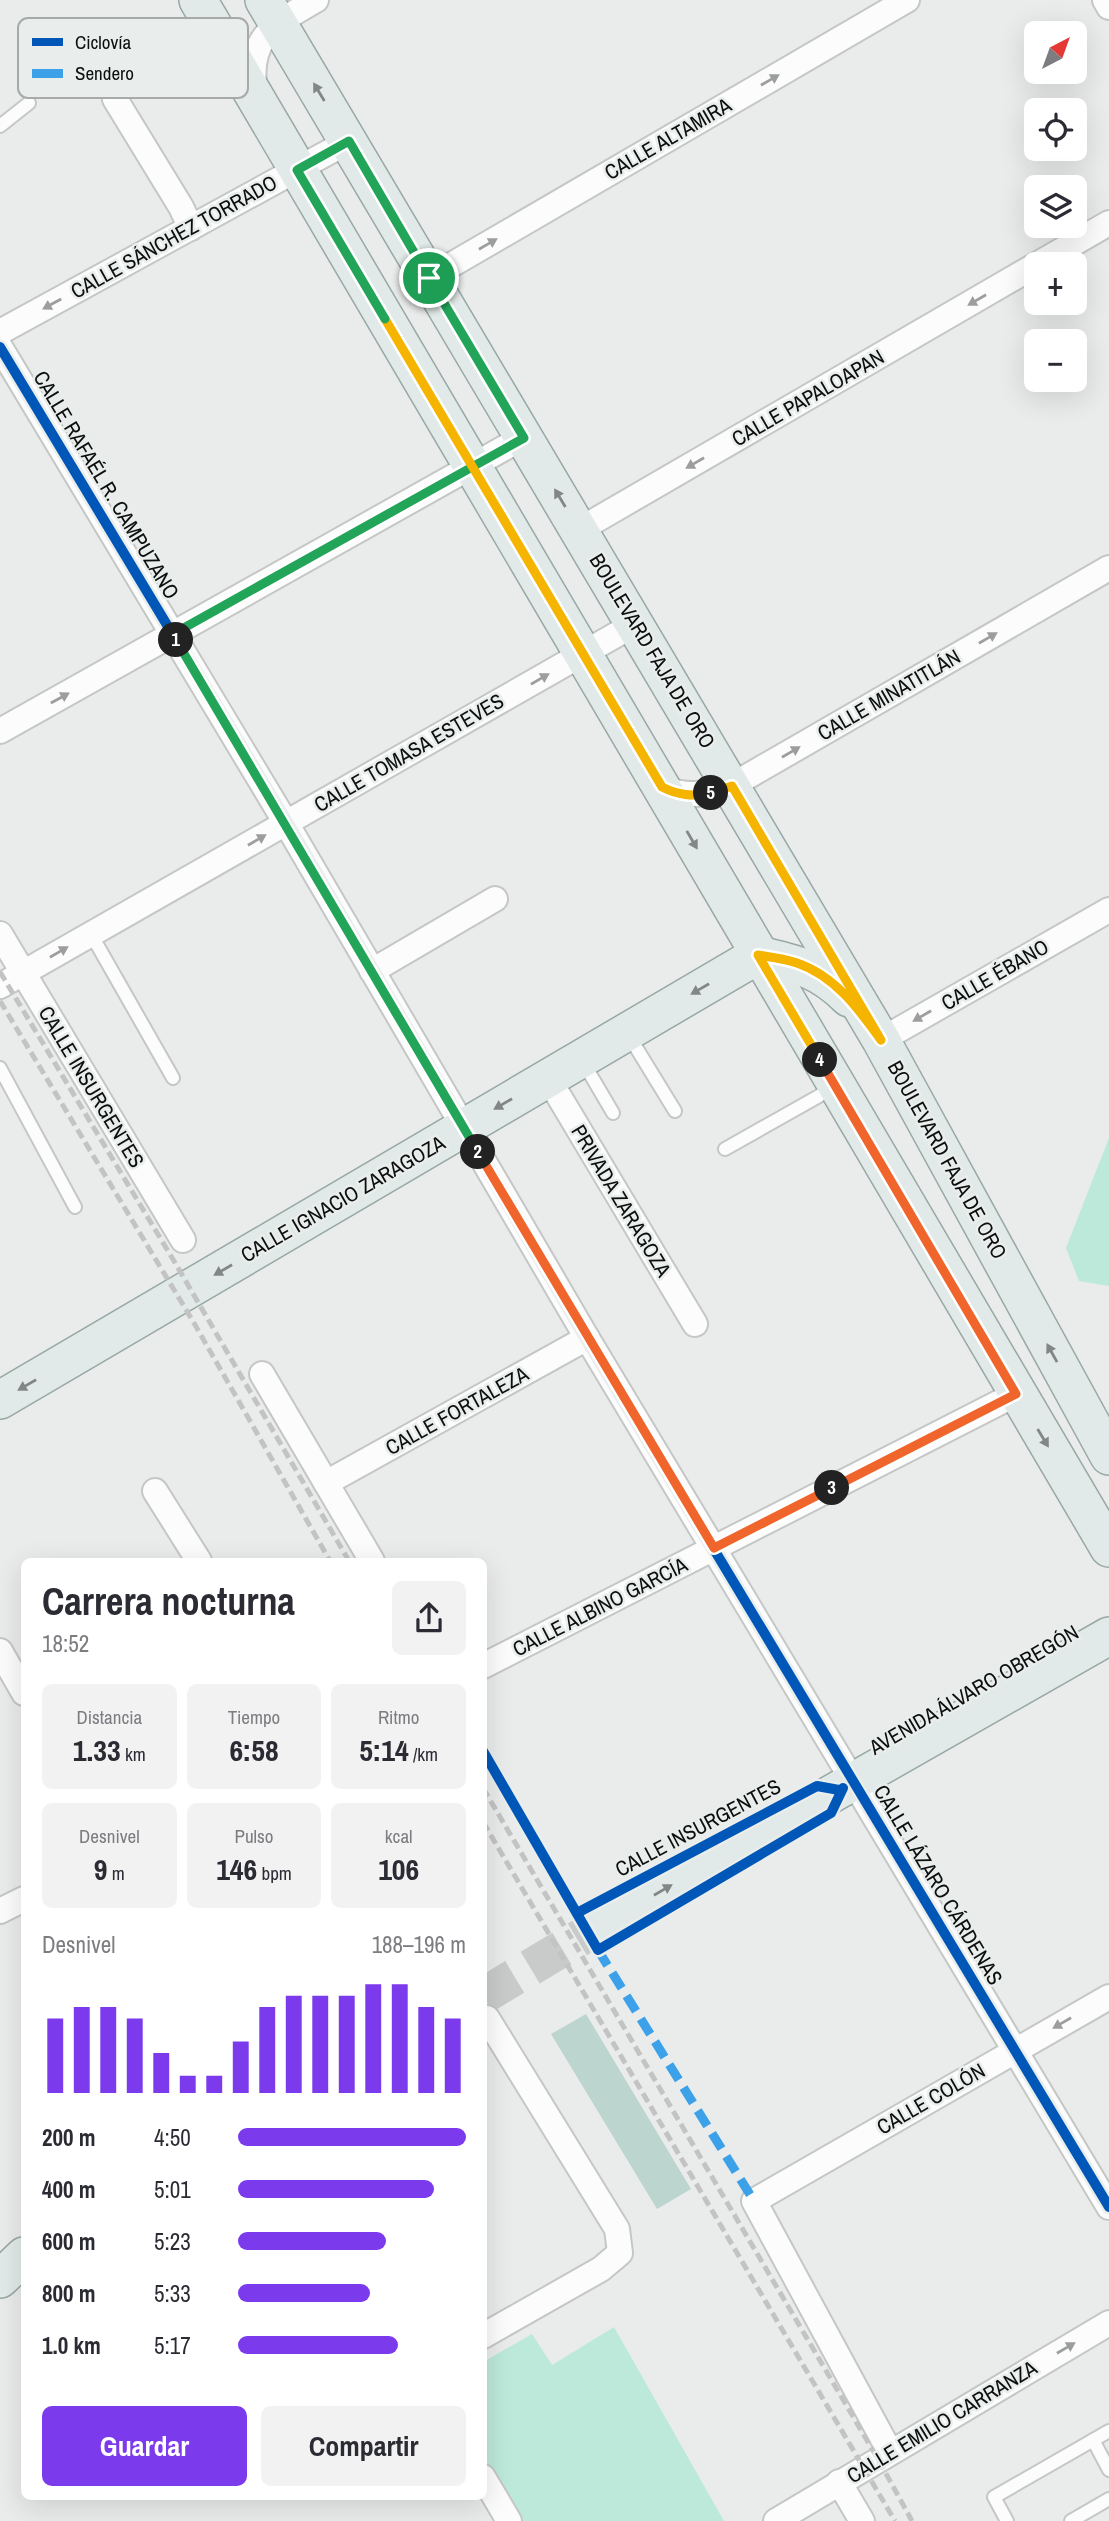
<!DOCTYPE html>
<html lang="es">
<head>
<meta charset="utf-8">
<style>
	:root { --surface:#fff; --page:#f2f2f3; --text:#2b2b33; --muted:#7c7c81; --accent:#7c3aed }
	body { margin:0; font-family:"Archivo Narrow",sans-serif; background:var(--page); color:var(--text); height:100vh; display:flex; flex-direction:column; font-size:26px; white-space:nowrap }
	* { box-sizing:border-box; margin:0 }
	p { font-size:23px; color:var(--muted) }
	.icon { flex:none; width:38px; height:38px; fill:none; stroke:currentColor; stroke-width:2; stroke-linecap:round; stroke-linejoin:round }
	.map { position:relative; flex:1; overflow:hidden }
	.side { position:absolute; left:21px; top:1558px; width:466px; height:942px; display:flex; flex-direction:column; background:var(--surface); border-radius:10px; box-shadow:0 7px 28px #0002 }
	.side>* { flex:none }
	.needle { width:46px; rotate:41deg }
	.controls { position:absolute; left:1024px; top:21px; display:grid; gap:14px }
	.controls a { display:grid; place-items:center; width:63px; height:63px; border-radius:10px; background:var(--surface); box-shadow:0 7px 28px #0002; font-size:35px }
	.pin { position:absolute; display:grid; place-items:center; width:60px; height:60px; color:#fff; margin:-30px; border:4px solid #fff; border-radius:50%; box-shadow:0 2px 7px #0007 }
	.km { position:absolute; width:35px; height:35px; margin:-18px; border-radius:50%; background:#222; color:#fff; font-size:19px; line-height:35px; text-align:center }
	.round { display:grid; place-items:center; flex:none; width:74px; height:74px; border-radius:10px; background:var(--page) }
	.summary { display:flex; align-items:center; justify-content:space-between; height:119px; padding:0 21px }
	h1 { font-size:38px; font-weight:800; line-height:52px }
	.figures { display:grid; grid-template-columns:repeat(3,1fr); gap:10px; height:119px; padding:7px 21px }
	.figures div { display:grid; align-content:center; border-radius:10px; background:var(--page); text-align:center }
	.figures b { font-size:30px; font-weight:800 }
	.figures small { font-size:19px; font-weight:400 }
	.figures p { font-size:19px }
	.chart { height:196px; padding:14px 21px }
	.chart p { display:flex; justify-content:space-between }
	.chart svg { width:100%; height:126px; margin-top:7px; stroke:var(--accent); stroke-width:6 }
	.primary-button { display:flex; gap:14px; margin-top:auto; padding:14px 21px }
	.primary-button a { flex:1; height:80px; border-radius:10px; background:var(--accent); color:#fff; font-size:28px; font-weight:800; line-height:80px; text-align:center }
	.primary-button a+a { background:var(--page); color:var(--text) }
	ul { padding:0 21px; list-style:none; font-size:23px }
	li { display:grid; grid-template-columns:112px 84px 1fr; align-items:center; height:52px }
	li i { height:18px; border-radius:9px; background:var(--accent) }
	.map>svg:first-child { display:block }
	.green { fill:#bce9d9 }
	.building { fill:#bcd5ce }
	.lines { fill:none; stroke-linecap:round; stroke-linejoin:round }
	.primary-tunnel { stroke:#c9cbca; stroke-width:37; stroke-dasharray:37 18; stroke-linecap:butt }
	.lane-casing { stroke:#c5c7c6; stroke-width:16 }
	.street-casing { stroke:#c5c7c6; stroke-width:28 }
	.primary-casing { stroke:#98a8a4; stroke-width:40 }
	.lane { stroke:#fcfcfc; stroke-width:12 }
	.street { stroke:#fcfcfc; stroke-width:24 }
	.primary { stroke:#e1eae8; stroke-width:37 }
	.rail { stroke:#c2c3c2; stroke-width:5; stroke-dasharray:10 5; stroke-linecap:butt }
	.quiet { stroke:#3ca1e9; stroke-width:9; stroke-dasharray:18 9; stroke-linecap:butt }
	.cycleway-casing { stroke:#e9edec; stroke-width:15 }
	.cycleway { stroke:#0057b8; stroke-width:10 }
	.oneway { fill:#9c9d9d }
	.oneway2 { fill:#828786 }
	.split-1-casing { stroke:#fff; stroke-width:14 }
	.split-2-casing { stroke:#fff; stroke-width:14 }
	.split-3-casing { stroke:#fff; stroke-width:14 }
	.split-4-casing { stroke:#fff; stroke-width:14 }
	.split-5-casing { stroke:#fff; stroke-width:14 }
	.split-6-casing { stroke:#fff; stroke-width:14 }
	.split-7-casing { stroke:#fff; stroke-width:14 }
	.split-1 { stroke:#22a559; stroke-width:9 }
	.split-2 { stroke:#22a559; stroke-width:9 }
	.split-3 { stroke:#f0652b; stroke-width:9 }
	.split-4 { stroke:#f0652b; stroke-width:9 }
	.split-5 { stroke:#f5b400; stroke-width:9 }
	.split-6 { stroke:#f5b400; stroke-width:9 }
	.split-7 { stroke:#22a559; stroke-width:9 }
	.labels { text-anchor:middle; stroke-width:5; stroke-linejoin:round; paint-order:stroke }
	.street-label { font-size:21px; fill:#0d0e0e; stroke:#e9edec }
	.key { fill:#e9edec; stroke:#a7aaa9; stroke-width:2 }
	.key-label { font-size:19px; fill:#0d0e0e }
</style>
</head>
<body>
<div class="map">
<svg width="1109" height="2521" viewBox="0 0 1109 2521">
	<rect width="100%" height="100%" fill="#eaeceb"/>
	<g class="green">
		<polygon points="1109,1138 1109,1286 1079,1281 1066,1248"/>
		<polygon points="614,2327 724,2521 522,2521 483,2456 483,2362 532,2334 552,2365"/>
	</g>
	<polygon class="building" points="586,2014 691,2189 657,2209 551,2034"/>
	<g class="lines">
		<polyline class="primary-tunnel" points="483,1996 603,1924"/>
		<defs>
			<g id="lane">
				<polyline points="0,126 29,103"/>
				<polyline points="91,934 173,1078"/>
				<polyline points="629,1036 675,1111"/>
				<polyline points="583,1062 613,1113"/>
				<polyline points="0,1068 75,1207"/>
				<polyline points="725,1149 819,1096 834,1084"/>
				<polyline points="1093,2440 1109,2470"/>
				<polyline points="1007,2521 994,2497 1109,2431"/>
				<polyline points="1071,2521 1109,2499"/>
			</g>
			<g id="street">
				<polyline points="1105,0 1109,7"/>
				<path d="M 255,92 C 246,37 275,24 316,0"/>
				<polyline points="115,99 181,207 191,228"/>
				<polyline points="1038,264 1109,223"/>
				<polyline points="429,278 907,0"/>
				<polyline points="0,332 349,141"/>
				<polyline points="0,347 286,823 587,1338 1109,2207"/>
				<polyline points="579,530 1036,265"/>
				<polyline points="0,731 524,437"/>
				<path d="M 661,787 C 686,798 706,795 731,786 L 1109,568"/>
				<polyline points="0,934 183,1240"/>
				<polyline points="372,971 495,899"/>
				<polyline points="0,986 635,624"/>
				<polyline points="881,1040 1109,910"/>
				<polyline points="548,1078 695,1324"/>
				<polyline points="262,1374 372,1561"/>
				<polyline points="326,1483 587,1338"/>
				<polyline points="155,1491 199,1561"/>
				<polyline points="0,1651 24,1693"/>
				<polyline points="483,1666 1016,1394"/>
				<polyline points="0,1911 24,1899"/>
				<polyline points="483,2020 487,2018 617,2229 620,2253 601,2269 483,2336"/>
				<polyline points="890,2452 754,2201 1109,1997"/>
				<polyline points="483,2477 509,2521"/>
				<polyline points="839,2482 862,2521"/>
				<polyline points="776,2521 1109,2323"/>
			</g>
			<g id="primary">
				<polyline points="198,0 1109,1548"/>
				<polyline points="264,0 881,1040 1109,1456"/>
				<path d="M 0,1400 L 758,955 C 796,963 821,970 849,998"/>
				<polyline points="603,1924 1109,1636"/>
				<polyline points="0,2279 24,2256"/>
			</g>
		</defs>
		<use href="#lane" class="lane-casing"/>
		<use href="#street" class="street-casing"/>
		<use href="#primary" class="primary-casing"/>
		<use href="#lane" class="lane"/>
		<use href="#street" class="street"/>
		<use href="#primary" class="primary"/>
		<g class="rail">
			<polyline points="0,972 174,1261 349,1561"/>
			<polyline points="0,1001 194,1323 330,1561"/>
			<polyline points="483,1788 878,2459 912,2521"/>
			<polyline points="483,1822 895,2521"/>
		</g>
		<polyline class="quiet" points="598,1950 754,2201"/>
		<defs>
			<g id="cycleway">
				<polyline points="0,347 286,823 587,1338 1109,2207"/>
				<polyline points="483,1751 598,1950 831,1813 843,1788"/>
				<polyline points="577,1913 817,1786 839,1790"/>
			</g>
		</defs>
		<use href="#cycleway" class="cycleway-casing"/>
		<use href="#cycleway" class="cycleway"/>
	</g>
	<defs><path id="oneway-solid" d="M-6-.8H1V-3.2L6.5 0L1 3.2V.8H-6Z" transform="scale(1.75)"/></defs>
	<g class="oneway">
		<use href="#oneway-solid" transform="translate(770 80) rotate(-30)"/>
		<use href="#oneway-solid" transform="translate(488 244) rotate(-30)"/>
		<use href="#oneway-solid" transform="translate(977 300) rotate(150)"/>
		<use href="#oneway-solid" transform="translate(52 304) rotate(151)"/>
		<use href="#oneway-solid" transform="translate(695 463) rotate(150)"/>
		<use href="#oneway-solid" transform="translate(988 638) rotate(-30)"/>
		<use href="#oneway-solid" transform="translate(540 679) rotate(-30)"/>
		<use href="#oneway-solid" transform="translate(60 698) rotate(-29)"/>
		<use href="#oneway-solid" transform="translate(791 752) rotate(-30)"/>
		<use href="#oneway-solid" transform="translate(257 840) rotate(-30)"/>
		<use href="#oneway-solid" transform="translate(59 952) rotate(-30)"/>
		<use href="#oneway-solid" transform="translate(922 1016) rotate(150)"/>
		<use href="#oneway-solid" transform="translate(1062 2023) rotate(150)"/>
		<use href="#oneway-solid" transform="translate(1066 2348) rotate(-30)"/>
	</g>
	<g class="oneway2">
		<use href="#oneway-solid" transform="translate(319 92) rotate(-121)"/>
		<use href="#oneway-solid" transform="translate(560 498) rotate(-121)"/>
		<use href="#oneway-solid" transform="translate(692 840) rotate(60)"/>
		<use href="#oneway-solid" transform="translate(700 989) rotate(150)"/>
		<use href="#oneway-solid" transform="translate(503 1104) rotate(150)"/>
		<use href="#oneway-solid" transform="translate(223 1270) rotate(150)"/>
		<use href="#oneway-solid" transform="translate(1052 1353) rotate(-119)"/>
		<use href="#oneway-solid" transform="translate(27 1385) rotate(150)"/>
		<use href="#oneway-solid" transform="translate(1043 1438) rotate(59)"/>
		<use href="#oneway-solid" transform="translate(663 1890) rotate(-30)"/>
	</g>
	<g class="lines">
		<defs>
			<polyline id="split-1" points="176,640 173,634 524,438 429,278"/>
			<polyline id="split-2" points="176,640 478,1152"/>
			<polyline id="split-3" points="478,1152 714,1548 832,1488"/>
			<polyline id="split-4" points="820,1060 1016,1394 832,1488"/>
			<path id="split-5" d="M 711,793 L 732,786 L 881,1040 C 858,1008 835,976 797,963 C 785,959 771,957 758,955 L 820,1060"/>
			<path id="split-6" d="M 385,319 L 662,787 C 678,795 692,797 711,793"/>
			<polyline id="split-7" points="385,319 297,170 349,141 429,278"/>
		</defs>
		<use href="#split-1" class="split-1-casing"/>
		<use href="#split-2" class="split-2-casing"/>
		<use href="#split-3" class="split-3-casing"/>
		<use href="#split-4" class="split-4-casing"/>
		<use href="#split-5" class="split-5-casing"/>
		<use href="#split-6" class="split-6-casing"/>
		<use href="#split-7" class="split-7-casing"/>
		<use href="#split-1" class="split-1"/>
		<use href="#split-2" class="split-2"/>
		<use href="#split-3" class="split-3"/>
		<use href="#split-4" class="split-4"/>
		<use href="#split-5" class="split-5"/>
		<use href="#split-6" class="split-6"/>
		<use href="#split-7" class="split-7"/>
	</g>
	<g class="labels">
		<g class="street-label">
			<text transform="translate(668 139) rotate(-30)" y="7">CALLE ALTAMIRA</text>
			<text transform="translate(174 237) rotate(-29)" y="7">CALLE SÁNCHEZ TORRADO</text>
			<text transform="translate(808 398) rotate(-30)" y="7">CALLE PAPALOAPAN</text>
			<text transform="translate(106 485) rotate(59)" y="7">CALLE RAFAÉL R. CAMPUZANO</text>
			<text transform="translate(652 651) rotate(59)" y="7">BOULEVARD FAJA DE ORO</text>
			<text transform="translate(889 695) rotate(-30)" y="7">CALLE MINATITLÁN</text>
			<text transform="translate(409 753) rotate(-30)" y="7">CALLE TOMASA ESTEVES</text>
			<text transform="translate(995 975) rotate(-30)" y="7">CALLE ÉBANO</text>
			<text transform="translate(91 1087) rotate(59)" y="7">CALLE INSURGENTES</text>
			<text transform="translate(947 1160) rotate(61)" y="7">BOULEVARD FAJA DE ORO</text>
			<text transform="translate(343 1199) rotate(-30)" y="7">CALLE IGNACIO ZARAGOZA</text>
			<text transform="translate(621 1201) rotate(59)" y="7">PRIVADA ZARAGOZA</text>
			<text transform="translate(457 1411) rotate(-29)" y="7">CALLE FORTALEZA</text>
			<text transform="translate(600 1607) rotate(-27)" y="7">CALLE ALBINO GARCÍA</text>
			<text transform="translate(974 1690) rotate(-30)" y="7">AVENIDA ÁLVARO OBREGÓN</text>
			<text transform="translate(698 1828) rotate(-28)" y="7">CALLE INSURGENTES</text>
			<text transform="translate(938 1885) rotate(59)" y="7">CALLE LÁZARO CÁRDENAS</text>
			<text transform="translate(931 2099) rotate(-30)" y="7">CALLE COLÓN</text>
			<text transform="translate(942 2422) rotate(-31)" y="7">CALLE EMILIO CARRANZA</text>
		</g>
	</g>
	<rect x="18" y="18" width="230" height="80" rx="10" class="key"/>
	<rect x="32" y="38" width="31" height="8" fill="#0057b8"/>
	<rect x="32" y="69" width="31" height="9" fill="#3ca1e9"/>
	<g class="key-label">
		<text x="75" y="49">Ciclovía</text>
		<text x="75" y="80">Sendero</text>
	</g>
</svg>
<div class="controls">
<a><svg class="needle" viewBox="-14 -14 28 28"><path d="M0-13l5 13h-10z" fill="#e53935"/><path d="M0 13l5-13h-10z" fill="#7c7c81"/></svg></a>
<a><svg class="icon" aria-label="locate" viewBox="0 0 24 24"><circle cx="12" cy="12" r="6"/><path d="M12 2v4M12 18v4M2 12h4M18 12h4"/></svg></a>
<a><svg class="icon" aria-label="layers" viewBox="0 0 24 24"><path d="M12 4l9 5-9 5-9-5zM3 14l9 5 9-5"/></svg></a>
<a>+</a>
<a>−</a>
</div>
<div class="pin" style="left:429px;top:278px;background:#1e9e55"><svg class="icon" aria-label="arrive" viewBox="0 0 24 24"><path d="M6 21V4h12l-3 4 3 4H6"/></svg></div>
<b class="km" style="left:176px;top:640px">1</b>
<b class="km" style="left:478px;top:1152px">2</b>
<b class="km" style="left:832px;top:1488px">3</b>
<b class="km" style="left:820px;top:1060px">4</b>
<b class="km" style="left:711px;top:793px">5</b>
<section class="side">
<div class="summary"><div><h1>Carrera nocturna</h1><p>18:52</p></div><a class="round"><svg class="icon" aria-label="share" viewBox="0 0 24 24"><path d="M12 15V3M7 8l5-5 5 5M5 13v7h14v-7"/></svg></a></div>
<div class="figures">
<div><p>Distancia</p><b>1.33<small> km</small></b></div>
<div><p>Tiempo</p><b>6:58</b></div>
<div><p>Ritmo</p><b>5:14<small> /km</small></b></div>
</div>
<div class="figures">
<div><p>Desnivel</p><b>9<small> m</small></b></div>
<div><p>Pulso</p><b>146<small> bpm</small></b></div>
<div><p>kcal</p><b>106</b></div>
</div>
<div class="chart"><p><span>Desnivel</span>188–196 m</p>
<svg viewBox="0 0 160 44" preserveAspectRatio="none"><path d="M5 44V18M15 44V14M25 44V14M35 44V18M45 44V30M55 44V38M65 44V38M75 44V26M85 44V14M95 44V10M105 44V10M115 44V10M125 44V6M135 44V6M145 44V14M155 44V18"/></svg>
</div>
<ul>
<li><b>200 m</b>4:50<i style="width:100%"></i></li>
<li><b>400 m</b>5:01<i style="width:86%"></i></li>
<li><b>600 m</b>5:23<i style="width:65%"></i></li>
<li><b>800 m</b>5:33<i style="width:58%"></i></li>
<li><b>1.0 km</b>5:17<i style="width:70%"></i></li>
</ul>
<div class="primary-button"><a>Guardar</a><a>Compartir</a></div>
</section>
</div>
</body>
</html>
